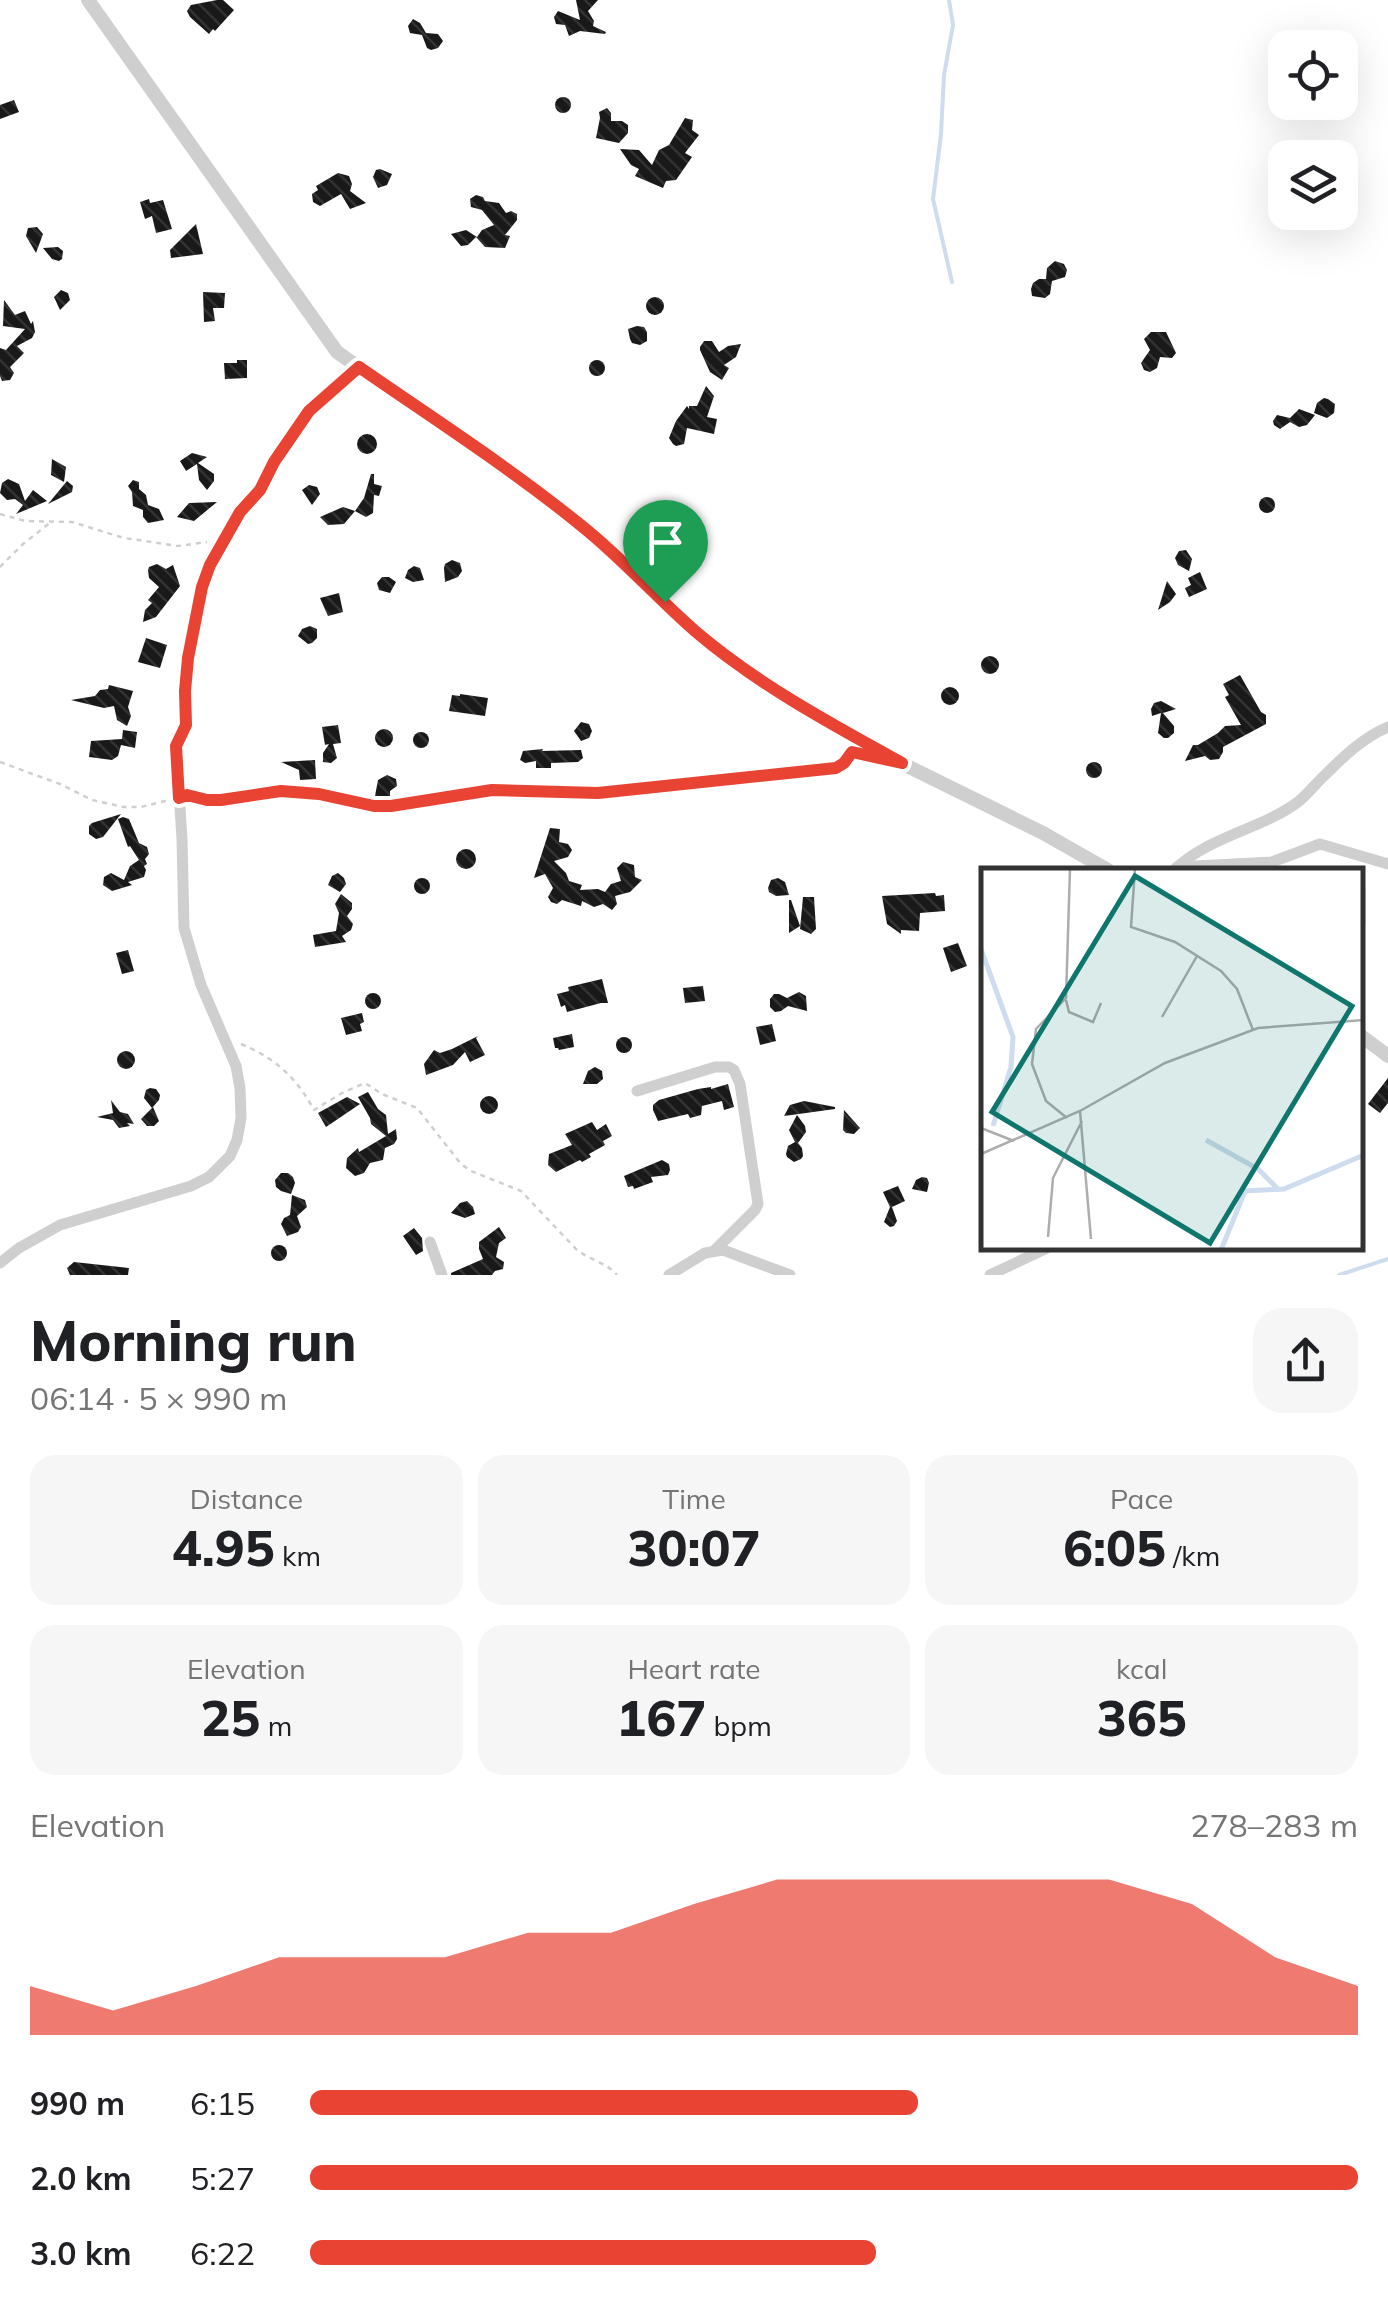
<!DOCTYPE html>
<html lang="en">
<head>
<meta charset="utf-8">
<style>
	:root { --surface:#fff; --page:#f6f6f6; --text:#202124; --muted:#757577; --accent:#e94334 }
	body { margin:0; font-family:Mulish,sans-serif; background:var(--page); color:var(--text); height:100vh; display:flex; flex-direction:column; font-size:38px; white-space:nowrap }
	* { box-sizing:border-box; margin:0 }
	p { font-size:32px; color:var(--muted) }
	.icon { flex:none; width:55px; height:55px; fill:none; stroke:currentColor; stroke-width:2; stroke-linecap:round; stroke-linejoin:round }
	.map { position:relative; height:1275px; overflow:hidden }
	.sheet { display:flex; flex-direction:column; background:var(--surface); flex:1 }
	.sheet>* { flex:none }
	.fabs { position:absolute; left:1268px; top:30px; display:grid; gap:20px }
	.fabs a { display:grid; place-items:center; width:90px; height:90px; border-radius:20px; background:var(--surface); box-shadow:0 10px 40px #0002; font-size:50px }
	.pin { position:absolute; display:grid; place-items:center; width:85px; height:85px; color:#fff; margin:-102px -42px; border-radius:50% 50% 50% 0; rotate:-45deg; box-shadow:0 0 10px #0007 }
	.pin .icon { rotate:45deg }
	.round { display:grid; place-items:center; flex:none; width:105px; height:105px; border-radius:30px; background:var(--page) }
	.head { display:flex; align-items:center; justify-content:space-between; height:170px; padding:0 30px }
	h1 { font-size:55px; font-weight:800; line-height:75px }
	.figures { display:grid; grid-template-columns:repeat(3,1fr); gap:15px; height:170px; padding:10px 30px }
	.figures div { display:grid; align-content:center; border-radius:25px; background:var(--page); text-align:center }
	.figures b { font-size:50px; font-weight:800 }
	.figures small { font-size:28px; font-weight:400 }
	.figures p { font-size:28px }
	.chart { height:280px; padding:20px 30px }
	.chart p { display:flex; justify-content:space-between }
	.chart svg { width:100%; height:180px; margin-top:10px; fill:var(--accent); opacity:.7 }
	ul { padding:0 30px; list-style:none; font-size:32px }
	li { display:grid; grid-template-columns:160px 120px 1fr; align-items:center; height:75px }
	li i { height:25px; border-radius:12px; background:var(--accent) }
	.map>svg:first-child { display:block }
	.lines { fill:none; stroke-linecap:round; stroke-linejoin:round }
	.stream { stroke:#cddcee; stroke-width:4 }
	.building { fill:url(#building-back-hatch) }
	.path { stroke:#cfcfcf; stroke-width:2.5; stroke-dasharray:5 5; stroke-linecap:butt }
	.minor { stroke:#cfcfcf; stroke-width:11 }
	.tertiary { stroke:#cfcfcf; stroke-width:14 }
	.route-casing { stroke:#fff; stroke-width:20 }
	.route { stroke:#e94334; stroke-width:12 }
	.inset-river { fill:none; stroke:#cddcee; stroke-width:5 }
	.inset-road { fill:none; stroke:#adadad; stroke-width:2.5 }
	.view { fill:#0f766e; fill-opacity:0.15; stroke:#0f766e; stroke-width:5 }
	.inset-edge { fill:none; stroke:#323232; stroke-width:5 }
</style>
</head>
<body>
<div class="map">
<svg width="1388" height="1275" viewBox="0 0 1388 1275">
	<defs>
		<pattern id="building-back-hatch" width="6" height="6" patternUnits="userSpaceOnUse" patternTransform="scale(2.5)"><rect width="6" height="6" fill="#191919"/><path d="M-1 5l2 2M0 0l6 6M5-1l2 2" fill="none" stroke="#323232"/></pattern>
	</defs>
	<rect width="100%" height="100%" fill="#fff"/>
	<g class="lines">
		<g class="stream">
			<polyline points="949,0 953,25 944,75 941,134 933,199 952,282"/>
			<polyline points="1339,1275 1388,1259"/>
		</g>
	</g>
	<g class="building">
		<polygon points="217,0 223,0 234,10 215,31 213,29 209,34 190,17 187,11 191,5"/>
		<polygon points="576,0 598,0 588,11 594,21 593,26 606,32 605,34 580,31 569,36 565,25 556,24 554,17 558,11 580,20"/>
		<polygon points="413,19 420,23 426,33 438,34 443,41 438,48 431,50 427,48 422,35 410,33 408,26"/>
		<circle cx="563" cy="105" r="8"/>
		<polygon points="14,100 19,112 0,119 0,105"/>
		<polygon points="607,108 611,113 611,121 622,121 628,125 628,133 619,143 596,138 600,118 599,112"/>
		<polygon points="685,118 693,120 692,130 699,135 685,153 692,157 676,180 666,181 663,188 635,176 639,169 631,165 620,149 639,150 652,165 659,150 669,145"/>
		<polygon points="380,169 392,174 387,185 378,188 373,177 376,170"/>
		<polygon points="338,173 349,176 352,184 350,191 366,203 350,209 341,194 320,206 313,202 312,194 318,190 316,186"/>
		<polygon points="476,195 483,197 485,201 499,203 506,213 511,211 517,214 517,220 505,235 510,236 505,248 485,247 476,237 468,245 461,246 451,234 466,230 477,237 482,230 494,225 482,210 471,207 470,199"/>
		<polygon points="149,199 150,203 163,200 172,229 156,233 152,216 145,219 140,202"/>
		<polygon points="196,224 203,254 171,258 170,250"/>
		<polygon points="37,227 43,234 36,253 26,236 28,228"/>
		<polygon points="58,247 63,251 62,259 59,261 52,259 43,248"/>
		<polygon points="1055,261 1064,264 1067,270 1065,277 1052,281 1050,294 1045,298 1032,296 1031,289 1033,283 1039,279 1046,279 1047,268"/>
		<polygon points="61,290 68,293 70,300 60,310 54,297"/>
		<polygon points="203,292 225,293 224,308 213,308 215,321 204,322"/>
		<circle cx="655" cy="306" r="9"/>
		<polygon points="4,300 15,315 25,311 31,324 33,321 35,332 32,338 17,346 24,353 10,367 14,373 10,380 2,381 0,376 0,348 6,350 25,329 3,326"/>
		<polygon points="637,326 644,327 647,332 647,341 640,345 632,343 630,339 628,329"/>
		<polygon points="1151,332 1166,332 1176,353 1172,358 1160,357 1157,368 1150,372 1144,370 1141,363 1150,350 1144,339"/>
		<polygon points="704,341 712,341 719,352 728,346 741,344 736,357 724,365 729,368 722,380 710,372 700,350 700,347"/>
		<circle cx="597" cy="368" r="8"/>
		<polygon points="237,360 247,360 247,378 225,379 224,363 237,363"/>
		<polygon points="706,386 714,396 707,417 717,419 714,434 687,428 684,444 676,446 673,444 669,438 676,421 687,406 689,409 689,406 697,406"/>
		<polygon points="1324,398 1328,399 1335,404 1334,413 1327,418 1314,413 1317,403"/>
		<polygon points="1299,409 1315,415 1307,425 1299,427 1290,422 1280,429 1274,425 1273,421 1277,415 1290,418"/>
		<circle cx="367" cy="444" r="10"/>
		<polygon points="192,453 207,457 198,463 214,474 214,481 207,490 199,480 197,464 186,471 180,461"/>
		<polygon points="52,459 66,467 64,482 51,475"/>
		<polygon points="371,474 374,474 374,484 382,486 379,496 374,495 373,513 366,517 355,511 364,498"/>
		<polygon points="8,479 19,484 25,501 33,490 47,501 16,514 23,505 15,499 7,500 0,493 2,483"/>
		<polygon points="133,480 139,482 139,489 146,495 148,505 159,509 164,520 148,523 143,517 143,510 133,506 132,492 128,486"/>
		<polygon points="67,481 73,486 72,492 48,504"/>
		<polygon points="309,485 317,487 320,494 312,505 302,490"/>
		<circle cx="1267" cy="505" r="8"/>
		<polygon points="217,502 194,521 177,517 189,503"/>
		<polygon points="343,507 355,511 344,524 328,525 320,517"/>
		<polygon points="1186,550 1192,559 1189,571 1178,565 1175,558 1179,551"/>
		<polygon points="452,560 460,563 462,571 458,577 445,582 444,568 445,564"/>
		<polygon points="157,564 166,569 173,565 180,586 156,617 143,622 145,610 152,603 148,600 159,587 149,578 148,570 149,567"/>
		<polygon points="414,566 420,568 424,580 413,582 405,578 408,570"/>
		<polygon points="1200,572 1207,589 1189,597 1185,588 1191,585 1188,578"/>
		<polygon points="382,577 389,577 396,582 390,593 379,590 377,583"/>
		<polygon points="1167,581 1176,594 1170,602 1158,610"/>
		<polygon points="339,593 343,612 328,616 320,598"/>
		<polygon points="310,626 317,629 317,638 312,643 308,644 298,636 302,629"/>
		<polygon points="146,638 167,645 160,668 138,662"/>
		<circle cx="990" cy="665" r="9"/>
		<polygon points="1240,675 1261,712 1266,715 1266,724 1223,747 1223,752 1219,759 1210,760 1205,756 1185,761 1193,745 1198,745 1218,733 1225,726 1241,725 1225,697 1229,695 1223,684"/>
		<polygon points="109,685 133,691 128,707 131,716 127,726 117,720 114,706 104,708 71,700 95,696 100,690 108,689"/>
		<circle cx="950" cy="696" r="9"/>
		<polygon points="460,694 488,698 485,716 449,711 452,695 460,696"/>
		<polygon points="1161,701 1176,709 1163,713 1174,726 1174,733 1168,738 1164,738 1158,733 1161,713 1152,716 1151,709 1154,703"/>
		<polygon points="581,722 589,724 592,731 589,738 581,741 574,731"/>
		<polygon points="338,725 341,743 333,744 337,758 331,763 323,762 323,753 329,744 325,745 322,727"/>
		<circle cx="384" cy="738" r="9"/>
		<polygon points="123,730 137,732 135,748 121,745 118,756 112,760 89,757 91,741 122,739"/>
		<circle cx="421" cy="740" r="8"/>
		<polygon points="543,749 542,751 581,750 583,758 578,762 551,763 551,768 536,768 536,761 525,763 520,760 523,751"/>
		<polygon points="315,760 316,779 300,780 299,770 281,762"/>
		<circle cx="1094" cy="770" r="8"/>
		<polygon points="387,775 396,779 397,786 390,791 390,796 375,796 378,780"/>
		<polygon points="121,814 103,837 96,839 89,834 89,826 92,823"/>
		<polygon points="123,817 129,819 139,843 147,847 149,854 145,859 147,864 144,866 146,870 144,877 128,882 132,885 112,891 103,885 104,877 111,873 124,880 130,866 139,860 130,846 128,847 118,819"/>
		<polygon points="550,828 560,829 559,842 568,844 572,850 568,857 554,861 566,873 569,881 582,885 580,890 598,889 605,892 611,884 621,881 617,868 623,862 634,865 635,877 642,880 630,892 615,896 617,904 612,910 603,904 594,907 582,901 581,906 562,900 557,904 551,902 548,897 553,888 545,874 534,878"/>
		<circle cx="466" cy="859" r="10"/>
		<polygon points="338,873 344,878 346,884 340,892 328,885 332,876"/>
		<circle cx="422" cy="886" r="8"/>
		<polygon points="778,878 785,882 789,895 776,896 769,892 768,888 771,880"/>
		<polygon points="935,893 936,896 944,895 945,911 920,913 919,931 901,930 901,934 887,924 882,896"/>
		<polygon points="341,894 352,903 352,909 347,916 353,924 351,930 342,936 346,942 315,947 313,935 336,931 339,913 335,904"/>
		<polygon points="803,897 814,897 816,929 811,934 800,929"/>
		<polygon points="789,900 791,900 800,926 789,933"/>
		<polygon points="958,943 967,966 951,972 943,948"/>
		<polygon points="128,950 134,971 122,974 116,953"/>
		<polygon points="602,979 608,1003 601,1003 567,1012 565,1005 561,1007 557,994 569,991 568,987"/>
		<polygon points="703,986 705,1001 685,1003 683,988"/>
		<polygon points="799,992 806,996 807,1011 788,1006 781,1011 775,1012 770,1007 770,999 774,994 779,994 787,998"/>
		<circle cx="373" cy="1001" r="8"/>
		<polygon points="362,1013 364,1022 360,1024 362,1031 346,1035 341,1018"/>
		<polygon points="772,1024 776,1041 760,1045 756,1027"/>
		<polygon points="572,1034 574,1047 559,1050 558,1048 555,1048 553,1038"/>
		<polygon points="478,1036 476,1038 485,1055 470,1062 465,1052 453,1065 426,1075 424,1064 434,1050 440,1053 452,1049"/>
		<circle cx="624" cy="1045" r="8"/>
		<circle cx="126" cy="1060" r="9"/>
		<polygon points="595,1067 602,1071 603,1079 597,1084 583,1084 588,1071"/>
		<polygon points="1388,1078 1388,1103 1380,1113 1368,1104"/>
		<polygon points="728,1084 734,1107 724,1110 722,1101 702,1106 701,1115 690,1118 688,1114 658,1121 653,1110 653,1105 659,1100 698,1089 711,1087 711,1089"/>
		<polygon points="150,1088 156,1089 160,1095 159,1100 152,1108 144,1098 146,1090"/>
		<polygon points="368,1092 378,1109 386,1115 388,1134 396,1129 397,1139 394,1144 385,1148 383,1160 370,1163 364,1173 355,1176 346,1168 347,1158 358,1148 359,1152 386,1136 371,1124 370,1118 358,1097"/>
		<circle cx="489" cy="1105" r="9"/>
		<polygon points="347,1097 360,1104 326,1127 318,1113"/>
		<polygon points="111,1100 120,1112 128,1114 134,1124 127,1123 130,1126 119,1128 113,1120 97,1117 113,1113"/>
		<polygon points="804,1101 835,1107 835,1109 784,1116 790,1105"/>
		<polygon points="153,1107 159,1121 154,1126 147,1126 141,1119"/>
		<polygon points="844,1110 860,1128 854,1134 846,1133 843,1130"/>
		<polygon points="797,1115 805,1126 806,1132 798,1143 802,1148 803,1156 801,1159 794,1162 787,1157 786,1154 788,1146 795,1142 789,1130"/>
		<polygon points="592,1122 597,1130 606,1124 612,1136 603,1141 605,1145 589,1154 591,1157 582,1162 580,1160 556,1172 548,1165 549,1154 572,1145 565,1134"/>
		<polygon points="662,1160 669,1164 670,1170 668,1175 651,1177 653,1182 634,1189 633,1186 628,1187 624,1176"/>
		<polygon points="281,1173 288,1173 293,1177 295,1183 291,1194 281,1191 276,1187 275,1180"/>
		<polygon points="922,1177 927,1178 929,1183 927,1192 912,1189 916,1180"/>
		<polygon points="898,1186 905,1201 892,1207 897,1221 894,1226 890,1227 884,1222 890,1207 883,1192"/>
		<polygon points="292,1195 305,1200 307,1207 297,1216 301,1227 298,1232 287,1236 281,1224 284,1218 290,1215"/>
		<polygon points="467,1201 473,1207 475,1214 465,1218 451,1213 460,1203"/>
		<polygon points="499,1227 506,1238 499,1243 496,1257 504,1262 503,1269 495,1271 492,1275 451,1275 451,1273 483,1259 479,1249 479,1242"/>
		<polygon points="414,1228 422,1238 423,1251 416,1255 403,1236"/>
		<circle cx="279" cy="1253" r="8"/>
		<polygon points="74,1262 129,1268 128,1275 70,1275 67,1268"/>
	</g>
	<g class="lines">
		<g class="path">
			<polyline points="0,514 25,521 72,522 124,538 178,546 207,542"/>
			<polyline points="0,567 23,544 51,522"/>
			<polyline points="0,762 60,784 92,800 124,807 141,807 169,800"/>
			<polyline points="553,792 598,793 836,769 844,763 851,753"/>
			<path d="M 241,1044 C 275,1058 296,1077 314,1110 L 342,1093 L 365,1083 L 382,1094 L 417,1108 L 461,1164 L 471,1171 L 521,1191 L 576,1249 C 589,1260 606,1262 617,1275"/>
		</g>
		<g class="minor">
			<path d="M 179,798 C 192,793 209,802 224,800 C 257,795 283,789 317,794 C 338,796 357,806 378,806 C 417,807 455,793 494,790 C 509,788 525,790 540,792"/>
			<polyline points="1177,867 1272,862 1320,844 1388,864"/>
			<path d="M 1174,870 C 1209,836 1260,830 1298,802 C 1308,794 1316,783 1326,774 C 1344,756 1364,737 1388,727"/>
			<polyline points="637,1091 715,1067 729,1067 734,1070 740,1084 758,1204 755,1210 715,1250"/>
			<polyline points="430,1242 442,1275"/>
			<polyline points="0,1263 19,1248 60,1225 191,1186 209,1177 230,1156 237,1140 241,1118 240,1088 236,1066 201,985 184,928 182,839 176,745 186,725 185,691 189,658 202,587 209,565 224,539 241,512 260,490 274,461 309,411 359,367"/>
			<polyline points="669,1275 705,1253 723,1250 790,1275"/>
			<polyline points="990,1275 1047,1248"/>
		</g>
		<g class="tertiary">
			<polyline points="88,0 337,352 558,507 612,551 695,631 731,659 848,733 901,763 1043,833 1108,870"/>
			<polyline points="1360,1035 1388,1056"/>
		</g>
	</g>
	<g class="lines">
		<defs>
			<path id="route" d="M 359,367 C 434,419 512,469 583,527 C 623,559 657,598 695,631 C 757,684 831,724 902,763 L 852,752 L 844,763 L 836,768 L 598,793 L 492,790 L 391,806 L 374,806 L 319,794 L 281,791 L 221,800 L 207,800 L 187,795 L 179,798 L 176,746 L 186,725 L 185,691 L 188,658 L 202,587 L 210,565 L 240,512 L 260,490 L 274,462 L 309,411 Z"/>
		</defs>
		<use href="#route" class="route-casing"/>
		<use href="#route" class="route"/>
	</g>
	<g transform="translate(981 868)">
		<rect width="382" height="382" fill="#fff"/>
		<path class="inset-river" d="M 0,81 L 32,169 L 30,199 L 12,258M 225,272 L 277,301 L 297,321M 240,382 L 264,323 L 303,321 L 383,287"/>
		<path class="inset-road" d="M 154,1 L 150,59 L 194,74 L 240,103 L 256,121 L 272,162M 383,21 L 383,55M 85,132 L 88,144 L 112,154 L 120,135M 181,149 L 216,88M 99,243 L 110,371M 86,250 L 65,233 L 51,196 L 55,161 L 85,130 L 89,1M 0,260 L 33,273M 0,286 L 99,243 L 184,195 L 277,160 L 383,152M 67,369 L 72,310 L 101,253"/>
		<path class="view" d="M 154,8 L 371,138 L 229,375 L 11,244 Z"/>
		<rect width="382" height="382" class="inset-edge"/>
	</g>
</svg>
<div class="fabs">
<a><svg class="icon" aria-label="locate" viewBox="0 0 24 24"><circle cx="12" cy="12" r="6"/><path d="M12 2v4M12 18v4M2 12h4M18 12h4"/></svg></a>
<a><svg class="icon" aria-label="layers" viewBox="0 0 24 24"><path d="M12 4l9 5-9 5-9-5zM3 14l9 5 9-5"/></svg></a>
</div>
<div class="pin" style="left:665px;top:602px;background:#1e9e55"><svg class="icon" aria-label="arrive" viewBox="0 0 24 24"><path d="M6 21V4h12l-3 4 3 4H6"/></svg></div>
</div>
<section class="sheet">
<div class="head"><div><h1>Morning run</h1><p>06:14 · 5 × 990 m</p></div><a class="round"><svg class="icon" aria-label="share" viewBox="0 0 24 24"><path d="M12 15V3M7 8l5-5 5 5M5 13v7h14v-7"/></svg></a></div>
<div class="figures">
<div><p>Distance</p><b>4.95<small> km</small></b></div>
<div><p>Time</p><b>30:07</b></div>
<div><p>Pace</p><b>6:05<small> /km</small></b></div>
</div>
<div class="figures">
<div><p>Elevation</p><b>25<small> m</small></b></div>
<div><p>Heart rate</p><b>167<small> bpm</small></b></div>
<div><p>kcal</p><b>365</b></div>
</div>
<div class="chart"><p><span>Elevation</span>278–283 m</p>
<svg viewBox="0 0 160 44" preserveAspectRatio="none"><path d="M0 44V32L10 38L20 32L30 25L40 25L50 25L60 19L70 19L80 12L90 6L100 6L110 6L120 6L130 6L140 12L150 25L160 32V44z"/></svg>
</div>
<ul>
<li><b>990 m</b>6:15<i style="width:58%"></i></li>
<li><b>2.0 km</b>5:27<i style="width:100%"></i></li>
<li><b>3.0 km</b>6:22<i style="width:54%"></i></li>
</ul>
</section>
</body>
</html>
